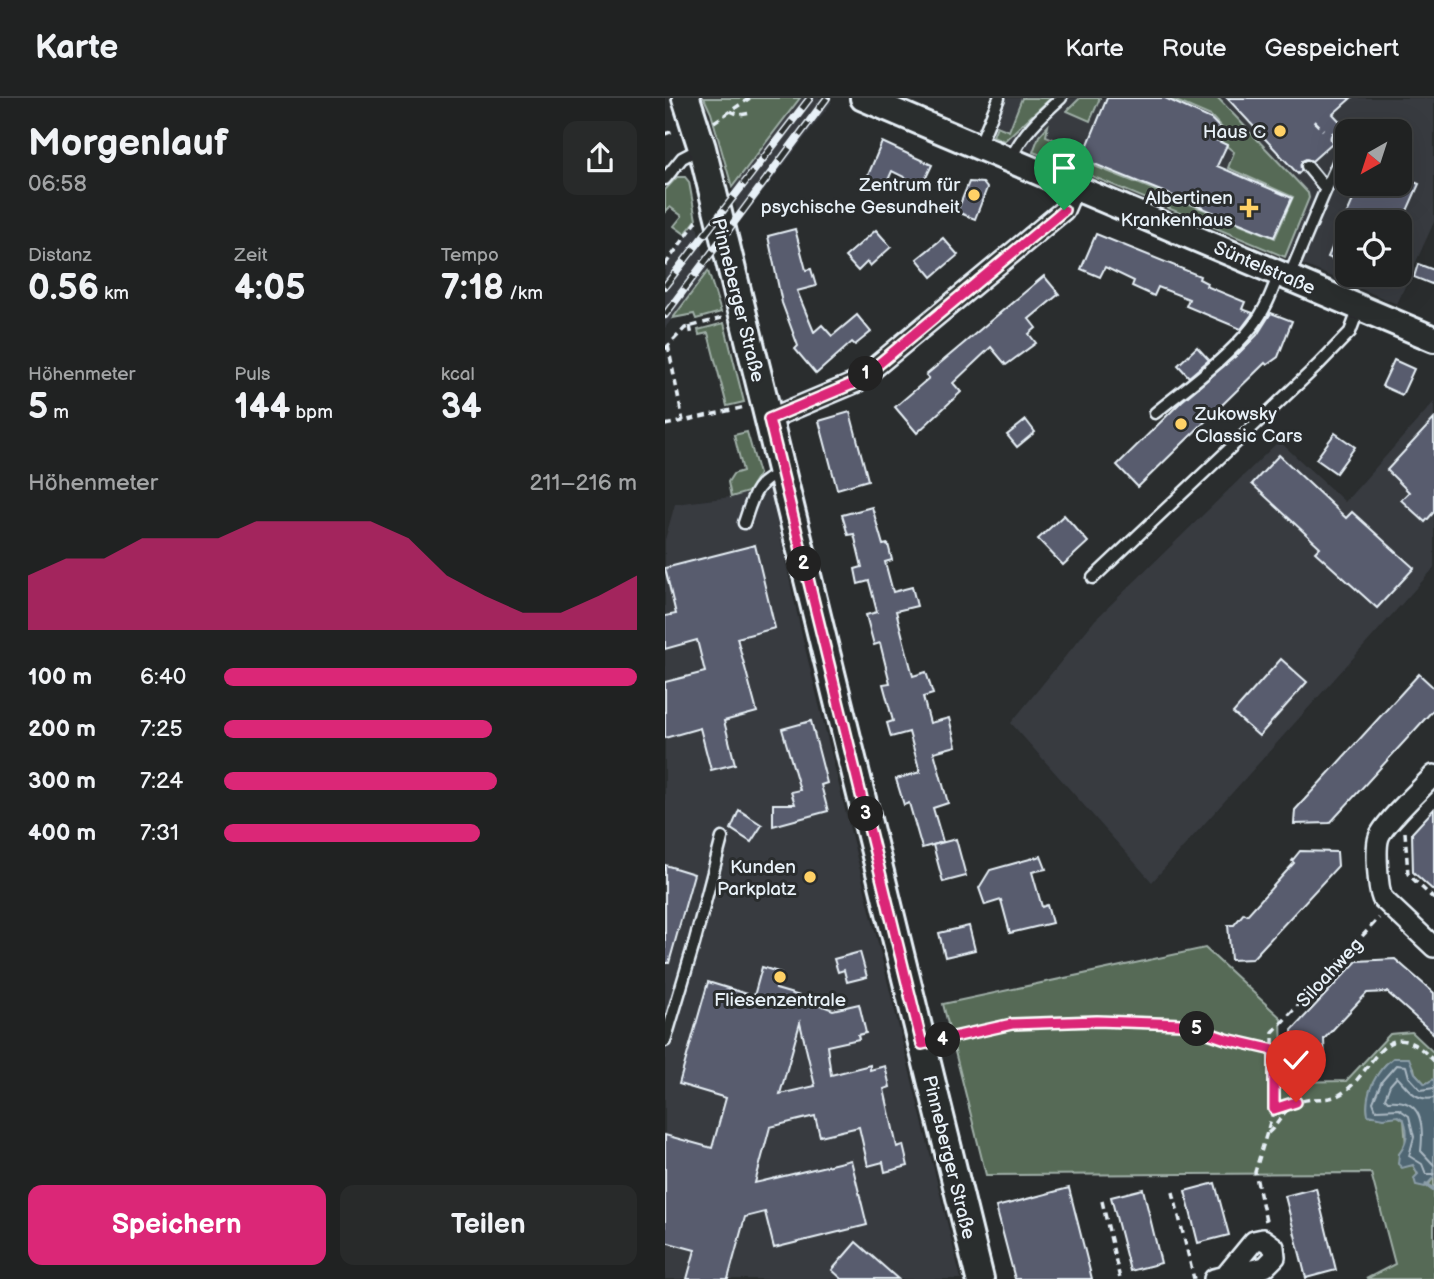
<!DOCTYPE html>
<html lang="de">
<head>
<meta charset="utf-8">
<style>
	:root { --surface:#202222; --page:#282a2a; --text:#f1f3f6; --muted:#a2a4a5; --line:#3d3f40; --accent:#db2777 }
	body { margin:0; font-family:"Balsamiq Sans",sans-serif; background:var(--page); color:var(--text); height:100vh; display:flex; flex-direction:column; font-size:26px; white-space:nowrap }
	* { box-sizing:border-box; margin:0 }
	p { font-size:23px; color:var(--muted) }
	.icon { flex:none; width:38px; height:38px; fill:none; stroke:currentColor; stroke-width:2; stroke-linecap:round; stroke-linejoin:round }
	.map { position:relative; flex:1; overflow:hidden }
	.panel { display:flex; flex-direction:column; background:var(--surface); width:665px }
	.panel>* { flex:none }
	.needle { width:46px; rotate:219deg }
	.tools { position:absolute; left:670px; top:21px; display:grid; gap:14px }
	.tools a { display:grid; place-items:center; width:77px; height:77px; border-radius:14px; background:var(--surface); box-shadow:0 7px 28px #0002,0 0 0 2px var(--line); font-size:35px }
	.pin { position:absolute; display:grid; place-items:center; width:60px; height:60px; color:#fff; margin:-72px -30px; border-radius:50% 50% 50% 0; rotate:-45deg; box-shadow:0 0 7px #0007 }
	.pin .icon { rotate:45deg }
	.km { position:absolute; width:35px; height:35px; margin:-18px; border-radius:50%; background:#222; color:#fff; font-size:19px; line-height:35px; text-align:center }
	.round { display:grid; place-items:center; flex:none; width:74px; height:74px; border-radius:14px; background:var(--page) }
	.summary { display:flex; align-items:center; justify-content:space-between; height:119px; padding:0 28px }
	h1 { font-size:38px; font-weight:700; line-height:52px }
	.metrics { display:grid; grid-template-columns:repeat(3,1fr); gap:10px; height:119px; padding:7px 28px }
	.metrics div { display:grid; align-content:center }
	.metrics b { font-size:35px; font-weight:700 }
	.metrics small { font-size:19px; font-weight:400 }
	.metrics p { font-size:19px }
	.chart { height:196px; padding:14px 28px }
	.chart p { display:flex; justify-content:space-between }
	.chart svg { width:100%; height:126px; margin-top:7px; fill:var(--accent); opacity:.7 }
	.cta { display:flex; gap:14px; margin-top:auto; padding:14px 28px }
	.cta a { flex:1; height:80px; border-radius:14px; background:var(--accent); color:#fff; font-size:28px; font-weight:700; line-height:80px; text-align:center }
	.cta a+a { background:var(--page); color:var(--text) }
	ul { padding:0 28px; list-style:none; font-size:23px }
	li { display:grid; grid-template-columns:112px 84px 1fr; align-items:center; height:52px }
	li i { height:18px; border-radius:9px; background:var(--accent) }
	header { display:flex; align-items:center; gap:42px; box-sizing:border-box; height:98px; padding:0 35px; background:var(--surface); border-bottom:2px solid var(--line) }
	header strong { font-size:33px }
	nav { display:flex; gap:38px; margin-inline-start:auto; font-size:24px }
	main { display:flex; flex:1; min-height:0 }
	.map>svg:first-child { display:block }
	.built { fill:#383b41; fill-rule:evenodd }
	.green { fill:#566b56; stroke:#9faea7; stroke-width:2 }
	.water { fill:#4f6673; stroke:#8c9ea8; stroke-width:2 }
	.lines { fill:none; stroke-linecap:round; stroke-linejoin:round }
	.shore { stroke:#abb9c3; stroke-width:2 }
	.stream { stroke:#8c9ea8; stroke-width:5 }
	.building { fill:#585c6e; stroke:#e8f1f8; stroke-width:2; fill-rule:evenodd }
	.service-casing { stroke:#e8f1f8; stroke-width:15 }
	.minor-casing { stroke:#e8f1f8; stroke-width:24 }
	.tertiary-casing { stroke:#e8f1f8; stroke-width:30 }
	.secondary-casing { stroke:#e8f1f8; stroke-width:32 }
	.path { stroke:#e8f1f8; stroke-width:3.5; stroke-dasharray:7 5; stroke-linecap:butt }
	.service { stroke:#2a2d2e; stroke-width:10 }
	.minor { stroke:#2a2d2e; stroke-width:19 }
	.tertiary { stroke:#2a2d2e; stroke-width:24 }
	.secondary { stroke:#2a2d2e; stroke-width:26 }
	.rail-casing { stroke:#e8f1f8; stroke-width:8 }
	.rail { stroke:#2a2d2e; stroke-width:5; stroke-dasharray:16; stroke-linecap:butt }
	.route-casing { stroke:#fff; stroke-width:14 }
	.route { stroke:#db2777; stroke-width:9 }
	.poi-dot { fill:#ffd166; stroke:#2a2d2e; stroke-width:2.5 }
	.labels { text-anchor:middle; stroke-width:6; stroke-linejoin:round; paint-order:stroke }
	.poi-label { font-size:19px; fill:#e8f1f8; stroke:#2a2d2e; text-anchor:end }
	.street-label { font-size:19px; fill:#e8f1f8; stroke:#2a2d2e }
</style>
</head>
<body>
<header>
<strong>Karte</strong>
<nav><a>Karte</a><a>Route</a><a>Gespeichert</a></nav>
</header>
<main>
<section class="panel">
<div class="summary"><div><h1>Morgenlauf</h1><p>06:58</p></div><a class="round"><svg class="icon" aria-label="share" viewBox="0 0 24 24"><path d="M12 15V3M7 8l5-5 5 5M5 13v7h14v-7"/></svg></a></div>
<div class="metrics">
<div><p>Distanz</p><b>0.56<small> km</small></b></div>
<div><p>Zeit</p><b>4:05</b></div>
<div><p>Tempo</p><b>7:18<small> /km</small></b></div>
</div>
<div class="metrics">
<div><p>Höhenmeter</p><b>5<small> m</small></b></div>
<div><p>Puls</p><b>144<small> bpm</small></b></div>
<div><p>kcal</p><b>34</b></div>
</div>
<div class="chart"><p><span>Höhenmeter</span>211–216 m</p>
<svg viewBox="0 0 160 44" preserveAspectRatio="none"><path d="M0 44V25L10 19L20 19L30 12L40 12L50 12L60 6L70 6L80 6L90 6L100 12L110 25L120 32L130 38L140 38L150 32L160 25V44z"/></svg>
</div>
<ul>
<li><b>100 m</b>6:40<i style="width:100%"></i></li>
<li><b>200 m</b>7:25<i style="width:65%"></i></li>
<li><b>300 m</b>7:24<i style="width:66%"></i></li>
<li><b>400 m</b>7:31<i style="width:62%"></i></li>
</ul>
<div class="cta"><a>Speichern</a><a>Teilen</a></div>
</section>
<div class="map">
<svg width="769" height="1181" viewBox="0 0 769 1181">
	<rect width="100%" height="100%" fill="#2a2d2e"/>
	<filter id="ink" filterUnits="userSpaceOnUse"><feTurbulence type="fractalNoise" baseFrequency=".0143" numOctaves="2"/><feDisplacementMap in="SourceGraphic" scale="14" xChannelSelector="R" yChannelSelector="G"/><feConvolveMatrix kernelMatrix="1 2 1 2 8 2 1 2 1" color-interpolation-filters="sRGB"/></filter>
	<g filter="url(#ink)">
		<g class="built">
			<polygon points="135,0 156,0 167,4 74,125 67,89"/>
			<path d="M 327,0 L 769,0 L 769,124 L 732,206 L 400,67 L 401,61 L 390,57 L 387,61 L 313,31 ZM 682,33 L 735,33 L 735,86 L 682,86 ZM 682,124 L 735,124 L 735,177 L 682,177 Z"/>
			<polygon points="31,124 43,173 0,230 0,168"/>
			<polygon points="769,304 769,470 487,784 346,625 430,522 614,343 680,404"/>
			<polygon points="104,389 137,538 296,1181 0,1181 0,442 10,406 66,399"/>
		</g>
		<g class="green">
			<polygon points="39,0 135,0 67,89 46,15"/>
			<polygon points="357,0 386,0 339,43 328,38 332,28 344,33"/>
			<polygon points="415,0 435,0 425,23 402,13"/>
			<polygon points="504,0 553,0 643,95 644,100 620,159 400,67 401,61 390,57 387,61 368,54 374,38 383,28 381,38 414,52 417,46 419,47 414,62 610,140 628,99 563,70 569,54 554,42 558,31 546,18"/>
			<polygon points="12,79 20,79 24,84 31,122 20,136 9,128 17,118 5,109 0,114 0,92"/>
			<polygon points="43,173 56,214 31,221 29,216 8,220"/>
			<polygon points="59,225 79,304 62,308 43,235 34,237 33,232"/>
			<polygon points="82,334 94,376 83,394 66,399 63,384 68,376 78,373 69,337"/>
			<path d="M 540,850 L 616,920 L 618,984 L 681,983 L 725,936 L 747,934 L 769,955 L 769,981 L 760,986 L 750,975 L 749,970 L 721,966 C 709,979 700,999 703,1016 L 706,1018 L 733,1018 L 739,1022 L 741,1048 L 734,1056 L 740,1068 L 748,1067 L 753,1077 L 764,1086 L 769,1079 L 769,1181 L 701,1181 L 730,1166 L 706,1075 L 321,1077 L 278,906 Z"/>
		</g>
		<path class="water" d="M 728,960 L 744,960 L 750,975 L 760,986 L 769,981 L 769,1079 L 760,1089 L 751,1087 L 749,1080 L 753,1076 L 748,1067 L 737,1070 L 733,1066 L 734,1056 C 742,1045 744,1036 739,1022 L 733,1018 L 719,1020 L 703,1017 C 699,995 711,973 728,960 Z"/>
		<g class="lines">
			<g class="shore">
				<polyline points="769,990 756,992 744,979 741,968 731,967 717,983 708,1004 711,1012 734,1011 744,1018 749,1039 744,1058 757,1066 761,1076 769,1076"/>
				<path d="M 769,1000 C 750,1004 743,990 732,979 L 725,987 L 720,1000 L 723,1003 C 757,1000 759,1026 756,1053 L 769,1067"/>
			</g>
			<polyline class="stream" points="762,1087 769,1092"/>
		</g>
		<g class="building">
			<polygon points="442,0 500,0 546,21 556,31 551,42 562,47 552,68 627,100 609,139 417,61"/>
			<polygon points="562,0 686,0 668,16 682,31 677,35 671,33 667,35 667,45 647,63 641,61 637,63 636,73 633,76"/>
			<polygon points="217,44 267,67 257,88 227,73 220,89 201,82"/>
			<polygon points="735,78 754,86 737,124 682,124 682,168 663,159 695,86 735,86"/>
			<polygon points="304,84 318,85 322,90 310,121 292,114"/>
			<polygon points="130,131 141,172 146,171 151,188 132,193 149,234 157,227 167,238 192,217 206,234 190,247 187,244 151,276 130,251 133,248 117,205 103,138"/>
			<polygon points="211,132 226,149 205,168 202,164 193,173 180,159"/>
			<polygon points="431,136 535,178 534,181 542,185 541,188 580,204 577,211 588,215 576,231 521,208 524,201 493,189 489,198 467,188 469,183 440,169 435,179 416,171"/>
			<polygon points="278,140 293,157 267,179 252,161"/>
			<polygon points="753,166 769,172 769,187 749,179"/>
			<polygon points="379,178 394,196 364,221 371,230 364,236 371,245 341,267 326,249 288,285 296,294 252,335 230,309 264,280 261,277"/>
			<polygon points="606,215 627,223 613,259 602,267 600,265 473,389 452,367 517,303 571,258 592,237"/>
			<polygon points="532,249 544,262 524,279 513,267"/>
			<polygon points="729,262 749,271 737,297 717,288"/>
			<polygon points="185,314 203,382 172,391 154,323"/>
			<polygon points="769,321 769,414 760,424 736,402 744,394 722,372"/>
			<polygon points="361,322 370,334 352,349 342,337"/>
			<polygon points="670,335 690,349 671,375 651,361"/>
			<polygon points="614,357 681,420 687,414 749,470 712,510 650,454 655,449 587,386"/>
			<polygon points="207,409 218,447 223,446 227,462 220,464 228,494 247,489 252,508 231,513 248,578 261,574 268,596 258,599 265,625 284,620 291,648 269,654 283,705 268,710 278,744 257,750 244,705 239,707 231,681 255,674 244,634 226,639 222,625 228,623 218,586 225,585 215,545 209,547 201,517 212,514 204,483 193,486 190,471 197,469 189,436 183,437 177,417"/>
			<polygon points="399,417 423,444 398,467 373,441"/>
			<polygon points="90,447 110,530 72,540 92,614 59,623 70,666 46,672 35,630 0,640 0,584 40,574 32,542 0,551 0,518 11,516 0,470"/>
			<polygon points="616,561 642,584 594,638 568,615"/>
			<polygon points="754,576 769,590 769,611 665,725 629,726 630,712"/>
			<polygon points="146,623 162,685 156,687 163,713 108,728 108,706 130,706 126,694 135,692 117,631"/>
			<polygon points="769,711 769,793 748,774 747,735"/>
			<polygon points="74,712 97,727 86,744 66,731"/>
			<polygon points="291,741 301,778 278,784 268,747"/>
			<polygon points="635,753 672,754 673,768 587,861 566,862 563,827 569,827 579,815 582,817 629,765 627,763"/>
			<polygon points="376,758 381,771 367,774 377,809 382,807 387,825 345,835 336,802 320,807 314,790 325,772"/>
			<polygon points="0,767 29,776 4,865 0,865"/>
			<polygon points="304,828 310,852 280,859 274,835"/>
			<polygon points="195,854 202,879 182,884 179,872 173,874 169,861"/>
			<polygon points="730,861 769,895 769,936 722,894 702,895 659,941 660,967 629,968 627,932 692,863"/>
			<path d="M 97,869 L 116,875 L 111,891 L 142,900 L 142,902 L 168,912 L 194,906 L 201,935 L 193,937 L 194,941 L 162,948 L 166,977 L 205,967 L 205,972 L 220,968 L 225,989 L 219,991 L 232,1049 L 238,1047 L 243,1068 L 220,1074 L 218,1064 L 203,1068 L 194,1029 L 155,1038 L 150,1018 L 105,1029 L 90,1085 L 186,1062 L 202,1127 L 109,1150 L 100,1114 L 80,1119 L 63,1181 L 22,1181 L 30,1152 L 0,1144 L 0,1037 L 47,1050 L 61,1000 L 14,986 L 43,884 L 89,898 ZM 135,925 L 150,988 L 115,996 Z"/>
			<polygon points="550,1085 564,1137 533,1145 520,1093"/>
			<polygon points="404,1090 427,1181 350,1181 331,1109"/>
			<polygon points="651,1090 671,1172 641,1180 620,1098"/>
			<polygon points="478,1091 496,1165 465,1173 446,1099"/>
			<polygon points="191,1144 233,1181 177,1181 167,1172"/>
		</g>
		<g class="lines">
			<defs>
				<g id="service">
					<polyline points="314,48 334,0"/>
					<path d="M 345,62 C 357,36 375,19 396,0"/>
					<polyline points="642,68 661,91 680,49 672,40"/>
					<polyline points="0,81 17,60 36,50"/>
					<polyline points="624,179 661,91"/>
					<path d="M 490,315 C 523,288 561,262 587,229 C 600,213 607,194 614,176"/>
					<path d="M 79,425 C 87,402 90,382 116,376"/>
					<polyline points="428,480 652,268 685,234 694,210"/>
					<polyline points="0,943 29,846 57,740"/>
				</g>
				<g id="minor">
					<polyline points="104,321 192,284 399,112 409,89"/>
					<path d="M 769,677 C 757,690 719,725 714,739 C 710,750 713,790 717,800 L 769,849"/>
					<polyline points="549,1181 600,1169 610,1159 609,1149 598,1141 589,1143 561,1177"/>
				</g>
				<polyline id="tertiary" points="198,0 769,241"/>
				<polyline id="secondary" points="21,0 37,50 315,1181"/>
			</defs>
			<use href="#service" class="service-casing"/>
			<use href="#minor" class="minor-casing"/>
			<use href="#tertiary" class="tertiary-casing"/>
			<use href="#secondary" class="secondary-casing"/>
			<g class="path">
				<polyline points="65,13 75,17 86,15"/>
				<polyline points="649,23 658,32"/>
				<polyline points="49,24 85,0"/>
				<polyline points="0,36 11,32"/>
				<polyline points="0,167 32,123"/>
				<polyline points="25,228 27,238"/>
				<polyline points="3,247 18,323"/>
				<polyline points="0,251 20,230 57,220"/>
				<polyline points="0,327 80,309"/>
				<polyline points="740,734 743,776 769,801"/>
				<polyline points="278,942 347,926 432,923 517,925 560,941 609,952"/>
				<polyline points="609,1011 631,1004"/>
				<path d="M 603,1035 C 616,1025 618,1008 637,1003 C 649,999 663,1003 674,997 C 710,978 717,908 769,963"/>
				<polyline points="508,1094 529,1181"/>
				<polyline points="437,1103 455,1181"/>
				<polyline points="601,1123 590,1074 609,1011 608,934 714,820"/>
			</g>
			<use href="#service" class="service"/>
			<use href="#minor" class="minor"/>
			<use href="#tertiary" class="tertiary"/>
			<use href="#secondary" class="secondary"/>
			<defs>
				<g id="rail">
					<polyline points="0,188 145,0"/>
					<polyline points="0,217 162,0"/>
				</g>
			</defs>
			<use href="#rail" class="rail-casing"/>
			<use href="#rail" class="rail"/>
		</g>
	</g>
	<g class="lines" filter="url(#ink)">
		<defs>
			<polyline id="route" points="399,112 192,284 104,321 257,946 347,926 432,923 517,926 561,941 609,952 609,1011 631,1004"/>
		</defs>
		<use href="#route" class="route-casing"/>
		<use href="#route" class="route"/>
	</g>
	<g class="poi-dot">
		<circle cx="615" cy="33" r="7"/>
		<circle cx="309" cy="97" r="7"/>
		<path d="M580.5 99.5h7v7h7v7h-7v7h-7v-7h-7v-7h7z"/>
		<circle cx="516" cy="326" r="7"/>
		<circle cx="145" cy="779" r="7"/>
		<circle cx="115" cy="879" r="7"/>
	</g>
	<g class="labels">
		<g class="poi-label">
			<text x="601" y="40">Haus C</text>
			<text x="295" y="93">Zentrum für<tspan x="295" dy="22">psychische Gesundheit</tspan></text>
			<text x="568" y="106">Albertinen<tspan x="568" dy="22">Krankenhaus</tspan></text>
			<text x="530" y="322" text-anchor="start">Zukowsky<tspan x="530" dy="22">Classic Cars</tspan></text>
			<text x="131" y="775">Kunden<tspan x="131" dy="22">Parkplatz</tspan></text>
			<text x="115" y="908" text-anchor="middle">Fliesenzentrale</text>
		</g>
		<g class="street-label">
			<text transform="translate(600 169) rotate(23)" y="7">Süntelstraße</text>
			<text transform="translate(74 202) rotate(76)" y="7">Pinneberger Straße</text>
			<text transform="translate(664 874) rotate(-47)" y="7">Siloahweg</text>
			<text transform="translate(285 1059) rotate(76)" y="7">Pinneberger Straße</text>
		</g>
	</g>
</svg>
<div class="tools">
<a><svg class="needle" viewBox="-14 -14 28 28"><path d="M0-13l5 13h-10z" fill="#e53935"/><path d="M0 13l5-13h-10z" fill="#a2a4a5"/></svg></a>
<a><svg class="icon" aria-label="locate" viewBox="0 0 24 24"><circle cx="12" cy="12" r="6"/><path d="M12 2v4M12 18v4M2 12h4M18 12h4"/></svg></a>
</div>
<div class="pin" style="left:399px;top:112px;background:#1e9e55"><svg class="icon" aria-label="arrive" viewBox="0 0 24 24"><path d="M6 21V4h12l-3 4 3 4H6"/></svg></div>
<div class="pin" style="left:631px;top:1004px;background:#d93025"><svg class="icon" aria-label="check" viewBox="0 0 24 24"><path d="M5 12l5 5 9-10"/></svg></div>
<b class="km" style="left:201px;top:276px">1</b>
<b class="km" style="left:139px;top:466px">2</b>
<b class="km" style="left:201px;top:716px">3</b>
<b class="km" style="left:278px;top:942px">4</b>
<b class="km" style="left:532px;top:931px">5</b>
</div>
</main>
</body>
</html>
